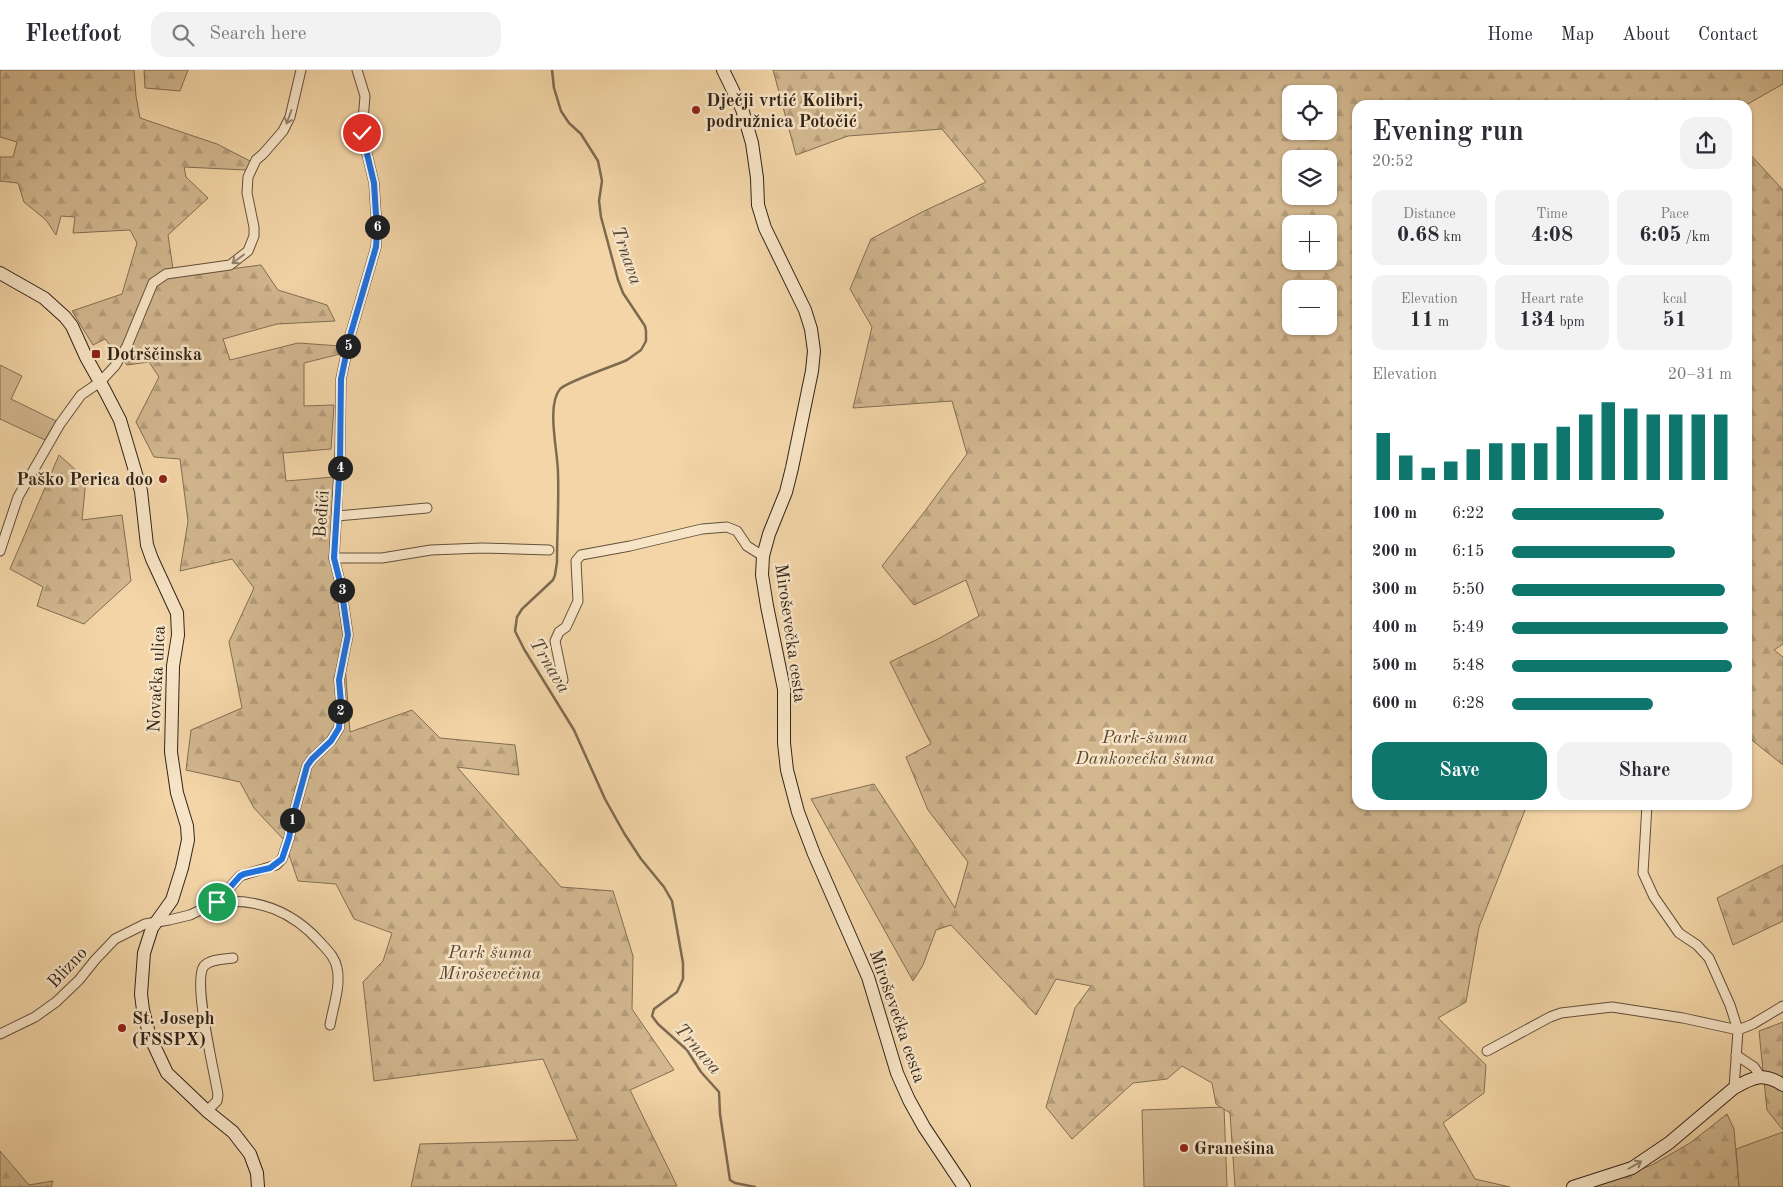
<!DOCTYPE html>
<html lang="en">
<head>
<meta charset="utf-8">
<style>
	:root { --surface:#fff; --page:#f2f2f3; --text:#2b2b33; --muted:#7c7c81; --line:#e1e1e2; --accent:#0f766e }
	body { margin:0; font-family:"Old Standard TT",serif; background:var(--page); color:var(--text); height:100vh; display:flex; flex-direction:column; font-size:19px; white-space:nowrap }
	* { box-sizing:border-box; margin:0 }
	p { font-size:16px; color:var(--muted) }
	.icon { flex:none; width:28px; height:28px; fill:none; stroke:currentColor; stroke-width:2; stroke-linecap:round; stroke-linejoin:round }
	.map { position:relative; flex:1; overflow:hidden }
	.panel { position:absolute; left:1352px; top:30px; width:400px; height:710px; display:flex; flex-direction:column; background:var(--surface); border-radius:15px; box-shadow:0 1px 4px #0004 }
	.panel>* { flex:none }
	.tools { position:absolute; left:1282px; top:15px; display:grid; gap:10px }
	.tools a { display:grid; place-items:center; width:55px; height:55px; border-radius:10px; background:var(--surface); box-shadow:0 1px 4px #0004; font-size:25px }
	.pin { position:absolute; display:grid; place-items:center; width:42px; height:42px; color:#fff; margin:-21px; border:2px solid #fff; border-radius:50%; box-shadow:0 1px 5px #0007 }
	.km { position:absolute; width:25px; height:25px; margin:-12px; border-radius:50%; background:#222; color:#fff; font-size:14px; line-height:25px; text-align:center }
	.round { display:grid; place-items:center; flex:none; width:52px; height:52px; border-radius:15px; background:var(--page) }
	.summary { display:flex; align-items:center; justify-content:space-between; height:85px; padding:0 20px }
	h1 { font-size:28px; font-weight:800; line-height:38px }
	.metrics { display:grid; grid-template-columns:repeat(3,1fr); gap:8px; height:85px; padding:5px 20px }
	.metrics div { display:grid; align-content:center; border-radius:12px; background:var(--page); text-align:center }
	.metrics b { font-size:21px; font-weight:800 }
	.metrics small { font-size:14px; font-weight:400 }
	.metrics p { font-size:14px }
	.chart { height:140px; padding:10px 20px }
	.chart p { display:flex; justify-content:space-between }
	.chart svg { width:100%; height:90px; margin-top:5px; stroke:var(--accent); stroke-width:6 }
	.cta { display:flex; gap:10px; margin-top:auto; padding:10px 20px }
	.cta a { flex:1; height:58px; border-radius:15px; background:var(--accent); color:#fff; font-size:20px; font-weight:800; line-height:58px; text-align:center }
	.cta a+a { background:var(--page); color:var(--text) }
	ul { padding:0 20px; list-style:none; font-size:16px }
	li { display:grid; grid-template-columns:80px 60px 1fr; align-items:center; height:38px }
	li i { height:12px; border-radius:6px; background:var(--accent) }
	header { display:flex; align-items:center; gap:30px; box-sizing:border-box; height:70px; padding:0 25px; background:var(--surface); border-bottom:1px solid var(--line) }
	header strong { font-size:24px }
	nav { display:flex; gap:28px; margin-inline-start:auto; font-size:18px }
	.search { width:350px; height:45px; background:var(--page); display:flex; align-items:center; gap:12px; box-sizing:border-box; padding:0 18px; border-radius:15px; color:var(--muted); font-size:19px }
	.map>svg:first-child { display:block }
	.green { fill:#d2b78f; stroke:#826e54 }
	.forest { fill:url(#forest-firs); stroke:#826e54; fill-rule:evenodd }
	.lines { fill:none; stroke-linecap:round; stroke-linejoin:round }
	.stream { stroke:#7e6a51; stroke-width:2.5 }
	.street-casing { stroke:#62503c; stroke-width:11 }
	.secondary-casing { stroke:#312419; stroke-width:14 }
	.street { stroke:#f7e4c6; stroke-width:9 }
	.secondary { stroke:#f7e4c6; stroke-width:12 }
	.oneway { stroke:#948470 }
	.route-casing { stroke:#fff; stroke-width:10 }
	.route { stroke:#1a73e8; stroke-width:6 }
	.poi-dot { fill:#8f2418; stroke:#f7e4c6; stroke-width:2 }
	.labels { text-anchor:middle; stroke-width:5; stroke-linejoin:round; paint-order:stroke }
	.poi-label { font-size:18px; font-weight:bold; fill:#312419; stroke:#f7e4c6; text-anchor:start }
	.street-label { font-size:18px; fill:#312419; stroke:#f7e4c6 }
	.park-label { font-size:18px; font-style:italic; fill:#594936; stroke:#f7e4c6 }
	.water-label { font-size:19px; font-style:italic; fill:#574735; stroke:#f7e4c6 }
</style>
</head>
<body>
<header>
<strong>Fleetfoot</strong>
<div class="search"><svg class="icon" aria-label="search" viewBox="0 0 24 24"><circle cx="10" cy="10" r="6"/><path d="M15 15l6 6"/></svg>Search here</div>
<nav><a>Home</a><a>Map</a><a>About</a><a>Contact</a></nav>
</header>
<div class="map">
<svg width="1783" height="1117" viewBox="0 0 1783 1117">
	<defs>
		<pattern id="forest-firs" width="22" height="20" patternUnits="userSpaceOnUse" patternTransform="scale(1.25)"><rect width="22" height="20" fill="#d2b78f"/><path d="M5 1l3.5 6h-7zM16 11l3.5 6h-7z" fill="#b59d7b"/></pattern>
	</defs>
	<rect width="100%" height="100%" fill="#f3d5a7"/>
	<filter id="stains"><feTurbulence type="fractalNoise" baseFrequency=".004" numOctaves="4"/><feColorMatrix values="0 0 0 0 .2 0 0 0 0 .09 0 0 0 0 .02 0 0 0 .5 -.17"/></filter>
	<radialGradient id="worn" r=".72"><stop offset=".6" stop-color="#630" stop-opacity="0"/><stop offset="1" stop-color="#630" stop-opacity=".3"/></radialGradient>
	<g class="green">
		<polygon points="0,295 22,306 11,329 56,351 45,370 0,349"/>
		<polygon points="1224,1037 1227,1117 1144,1117 1142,1040"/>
		<polygon points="1783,1062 1783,1117 1739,1117 1736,1079"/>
	</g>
	<g class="forest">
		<polygon points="0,0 134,0 136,26 140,48 217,74 252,92 246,100 184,97 186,107 208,128 168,165 174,206 261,195 278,220 327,235 335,251 277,254 223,269 230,290 298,273 341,276 340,284 304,293 304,336 334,335 331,379 283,383 286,411 334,407 333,492 343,567 350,662 412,640 440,668 515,675 519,705 457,697 561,817 613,821 633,886 632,939 674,1000 630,1020 677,1116 411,1117 420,1074 578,1070 543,989 374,1011 363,912 383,891 392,863 354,849 336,814 298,811 284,770 254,738 240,712 186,700 191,660 242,638 229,572 254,518 232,489 180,501 188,451 180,389 154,387 136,352 159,307 149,292 127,295 105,269 93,275 72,241 122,224 137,173 130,160 73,163 75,147 61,146 56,165 46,150 24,132 18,113 0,111 0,87 13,87 17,72 0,67"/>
		<polygon points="144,0 188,0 180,21 145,18"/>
		<path d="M 773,0 L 1783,0 L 1783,14 L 1746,35 L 1358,35 L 1358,735 L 1527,735 L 1479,857 L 1466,932 L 1438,948 L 1486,995 L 1484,1023 L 1443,1053 L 1475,1109 L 1510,1117 L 1235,1117 L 1230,1043 L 1216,1034 L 1212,1013 L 1182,996 L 1167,1009 L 1133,1013 L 1072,1069 L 1046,1037 L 1075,938 L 1091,916 L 1056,909 L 1036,945 L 951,855 L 936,860 L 923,895 L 913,911 L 811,729 L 874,714 L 955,838 L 968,792 L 928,740 L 906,687 L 931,674 L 890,592 L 938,569 L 979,546 L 966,510 L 914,535 L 882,496 L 925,441 L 967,384 L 952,331 L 853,338 L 872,257 L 850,219 L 871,169 L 922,142 L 986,112 L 942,59 L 848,66 L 796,85 ZM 1291,24 L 1329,24 L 1329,61 L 1291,61 ZM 1291,89 L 1329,89 L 1329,126 L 1291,126 ZM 1291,154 L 1329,154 L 1329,191 L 1291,191 ZM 1291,219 L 1329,219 L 1329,256 L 1291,256 Z"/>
		<polygon points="1748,82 1783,120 1783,574 1774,580 1783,587 1783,695 1748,667"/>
		<polygon points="59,385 86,409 82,450 122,445 131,511 84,554 37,536 43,517 10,499"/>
		<polygon points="1783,795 1783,851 1733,875 1717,828"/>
		<polygon points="1783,952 1783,1060 1767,1040 1759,961"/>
		<polygon points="1727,1044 1734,1059 1739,1117 1593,1117 1652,1095 1690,1073"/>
		<polygon points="0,1081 29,1115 53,1111 51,1117 0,1117"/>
	</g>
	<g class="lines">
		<path class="stream" d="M 552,0 L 554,18 L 561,41 L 569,53 L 581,64 L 598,91 L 602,111 L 599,131 L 601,147 L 618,210 L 623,223 L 645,256 L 646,261 L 646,271 L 641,280 L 627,290 C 614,296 568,311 560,319 C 546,336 558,382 558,403 C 559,433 557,462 557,492 L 555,505 L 553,510 L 522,539 L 517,547 L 515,561 L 524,579 L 574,660 L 605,729 L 624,763 L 641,789 L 664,817 L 672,831 L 683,893 L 683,909 L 677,922 L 654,939 L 652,946 L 658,954 L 687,980 L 701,1002 L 719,1022 L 720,1044 L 730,1110 L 735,1113 L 755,1117"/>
		<defs>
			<g id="street">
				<polyline points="337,446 427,438"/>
				<polyline points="0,481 18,427 60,354 81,325 100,312 115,296 127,276 153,213 166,204 230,195 248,181 254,166 254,157 247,123 248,107 256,90 263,84 283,61 290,47 301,0"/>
				<polyline points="334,488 382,488 431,480 482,478 549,480"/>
				<polyline points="559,613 563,610 555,571 559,562 566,557 578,531 576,491 581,485 630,476 702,459 727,457 737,461 747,476 763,486"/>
				<polyline points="1647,735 1643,803 1654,827 1679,863 1697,875 1709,888 1730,935 1738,960 1734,1018"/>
				<path d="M 217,832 C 259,828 292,841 320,872 C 327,880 335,887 337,898 C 341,916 333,937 330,955"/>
				<polyline points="0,964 35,947 56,932 79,910 95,890 115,869 145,854 169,850 190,845 217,832 240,806 276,795 282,789 289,768 294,743 307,696 312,689 331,671 339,658 341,633 339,610 348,565 341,516 334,488 340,381 341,309 350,266 376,177 377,161 374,113 362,63 365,26 357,0"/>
				<polyline points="1487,981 1550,947 1561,943 1612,937 1683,948 1738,960 1753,954 1783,936"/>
				<polyline points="1736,985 1754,997 1761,1007"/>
				<path d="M 207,1041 L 217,1031 L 218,1025 C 215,1004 192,911 204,896 C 210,889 224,889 233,888"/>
			</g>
			<g id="secondary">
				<polyline points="723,0 742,39 752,73 757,108 758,135 765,158 805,240 811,259 814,281 812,301 792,398 786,422 769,464 763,486 762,505 767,536 784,619 784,673 787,700 798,742 814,784 868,907 897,1003 909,1030 924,1057 964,1117"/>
				<polyline points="0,203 44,228 65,247 72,256 86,287 105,321 120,350 141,421 147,475 152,489 177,543 178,565 173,596 171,682 177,723 187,756 188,770 182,798 172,830 152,858 144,883 141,924 143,940 150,967 167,1003 207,1041 233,1062 250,1084 257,1103 258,1117"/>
				<path d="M 1573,1117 L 1632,1098 L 1669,1073 L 1734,1018 C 1753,1007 1763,1002 1783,1015"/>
			</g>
		</defs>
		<use href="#street" class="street-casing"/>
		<use href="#secondary" class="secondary-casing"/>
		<use href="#street" class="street"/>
		<use href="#secondary" class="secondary"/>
	</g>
	<defs><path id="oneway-shaft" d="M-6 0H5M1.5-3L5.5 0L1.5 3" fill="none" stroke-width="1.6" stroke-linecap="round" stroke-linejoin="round" transform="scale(1.25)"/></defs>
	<g class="oneway">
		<use href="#oneway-shaft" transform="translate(289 47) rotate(110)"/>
		<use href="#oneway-shaft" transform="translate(238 189) rotate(143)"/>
		<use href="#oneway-shaft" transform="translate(1635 1095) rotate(-30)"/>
	</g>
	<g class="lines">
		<defs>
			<polyline id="route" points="217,832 240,806 244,804 270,798 282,789 289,768 294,743 307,696 312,689 331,671 339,658 341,633 339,610 348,565 341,516 334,488 340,391 341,309 350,266 376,177 377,161 374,113 362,63"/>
		</defs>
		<use href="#route" class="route-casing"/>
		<use href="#route" class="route"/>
	</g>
	<g class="poi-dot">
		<circle cx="696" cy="40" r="5"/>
		<rect x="91" y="279" width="10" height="10" rx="2.5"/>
		<circle cx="163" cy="409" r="5"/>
		<circle cx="122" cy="958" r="5"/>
		<circle cx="1184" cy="1078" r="5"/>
	</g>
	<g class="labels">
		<g class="poi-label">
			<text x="706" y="36">Dječji vrtić Kolibri,<tspan x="706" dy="21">podružnica Potočić</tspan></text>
			<text x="106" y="290">Dotrščinska</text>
			<text x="153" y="415" text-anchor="end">Paško Perica doo</text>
			<text x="132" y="954">St. Joseph<tspan x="132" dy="21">(FSSPX)</tspan></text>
			<text x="1194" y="1084">Granešina</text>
		</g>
		<g class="street-label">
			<text transform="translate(321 444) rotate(-86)" y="6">Beđići</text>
			<text transform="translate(791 563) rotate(82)" y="6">Miroševečka cesta</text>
			<text transform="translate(156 609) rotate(-87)" y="6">Novačka ulica</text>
			<text transform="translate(67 897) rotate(-47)" y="6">Blizno</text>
			<text transform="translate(898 946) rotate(71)" y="6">Miroševečka cesta</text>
		</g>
		<g class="park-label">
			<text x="1145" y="673">Park-šuma<tspan x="1145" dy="21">Dankovečka šuma</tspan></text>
			<text x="490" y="888">Park šuma<tspan x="490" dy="21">Miroševečina</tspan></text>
		</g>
		<g class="water-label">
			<text transform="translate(628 185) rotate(71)" y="7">Trnava</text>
			<text transform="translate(551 595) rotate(59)" y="7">Trnava</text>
			<text transform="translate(699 978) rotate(49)" y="7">Trnava</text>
		</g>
	</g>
	<rect width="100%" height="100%" filter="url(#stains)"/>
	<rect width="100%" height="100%" fill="url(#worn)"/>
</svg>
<div class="tools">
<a><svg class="icon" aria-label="locate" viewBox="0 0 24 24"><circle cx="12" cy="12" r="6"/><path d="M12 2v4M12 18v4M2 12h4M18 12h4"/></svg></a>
<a><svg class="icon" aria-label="layers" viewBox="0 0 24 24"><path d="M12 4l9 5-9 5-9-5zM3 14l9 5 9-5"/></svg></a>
<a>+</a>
<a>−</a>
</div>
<div class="pin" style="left:217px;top:832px;background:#1e9e55"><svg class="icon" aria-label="arrive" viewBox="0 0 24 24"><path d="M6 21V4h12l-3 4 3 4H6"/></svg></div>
<div class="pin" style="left:362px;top:63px;background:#d93025"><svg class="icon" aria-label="check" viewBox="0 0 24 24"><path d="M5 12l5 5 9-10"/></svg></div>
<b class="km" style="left:292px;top:750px">1</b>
<b class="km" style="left:340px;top:641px">2</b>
<b class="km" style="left:342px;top:520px">3</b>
<b class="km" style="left:340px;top:398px">4</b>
<b class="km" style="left:348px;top:276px">5</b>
<b class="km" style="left:377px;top:157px">6</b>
<section class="panel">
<div class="summary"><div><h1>Evening run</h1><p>20:52</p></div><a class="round"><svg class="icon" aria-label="share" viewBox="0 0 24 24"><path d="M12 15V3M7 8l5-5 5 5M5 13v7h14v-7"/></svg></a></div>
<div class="metrics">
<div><p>Distance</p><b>0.68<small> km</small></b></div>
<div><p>Time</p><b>4:08</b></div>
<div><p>Pace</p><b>6:05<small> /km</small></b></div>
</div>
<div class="metrics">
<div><p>Elevation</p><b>11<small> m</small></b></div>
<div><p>Heart rate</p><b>134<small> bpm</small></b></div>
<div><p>kcal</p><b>51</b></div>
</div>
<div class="chart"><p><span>Elevation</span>20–31 m</p>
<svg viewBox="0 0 160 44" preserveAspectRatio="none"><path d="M5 44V21M15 44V32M25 44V38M35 44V35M45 44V29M55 44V26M65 44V26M75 44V26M85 44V18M95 44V12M105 44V6M115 44V9M125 44V12M135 44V12M145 44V12M155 44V12"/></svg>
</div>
<ul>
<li><b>100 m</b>6:22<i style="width:69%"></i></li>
<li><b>200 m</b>6:15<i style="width:74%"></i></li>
<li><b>300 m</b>5:50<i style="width:97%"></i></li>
<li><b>400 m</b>5:49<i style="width:98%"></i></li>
<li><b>500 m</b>5:48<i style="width:100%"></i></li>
<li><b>600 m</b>6:28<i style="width:64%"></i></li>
</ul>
<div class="cta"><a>Save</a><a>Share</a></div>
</section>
</div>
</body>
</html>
